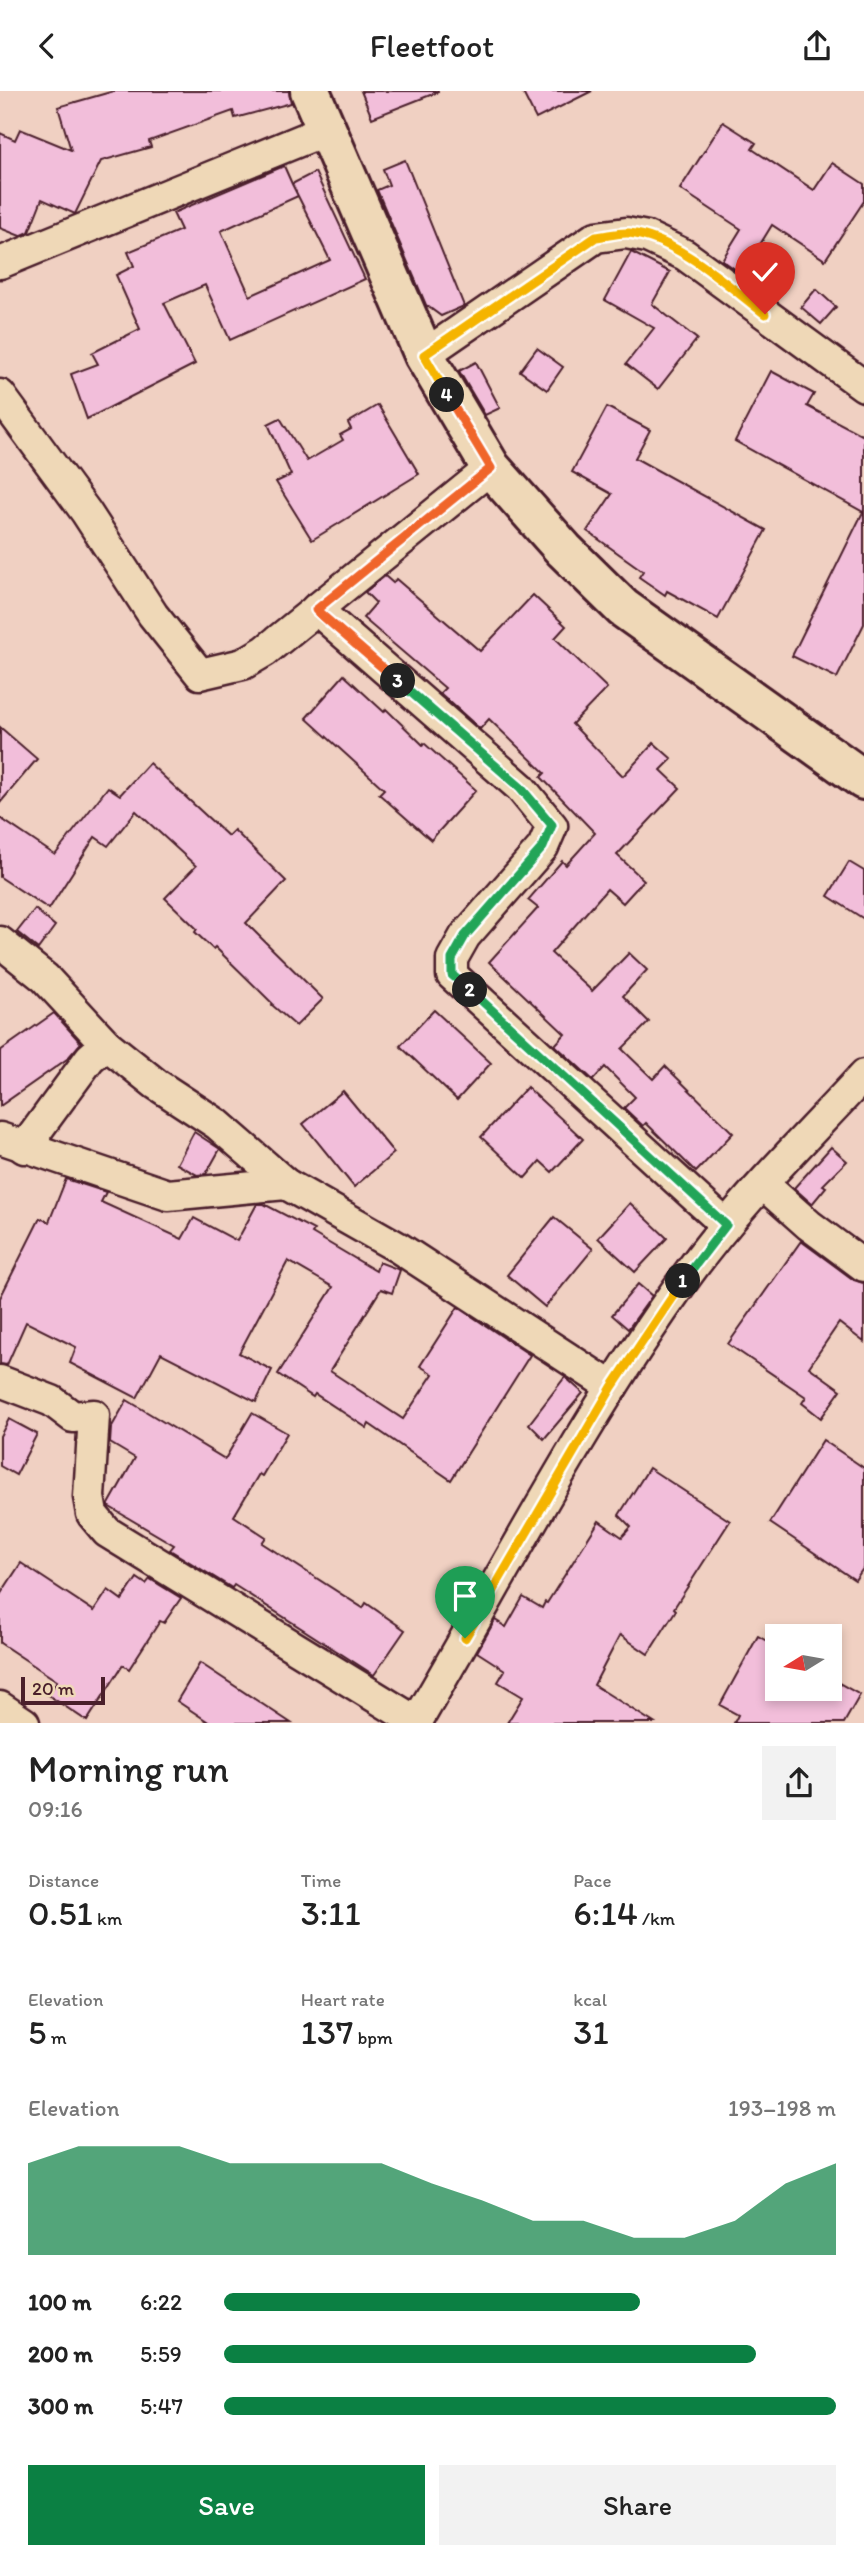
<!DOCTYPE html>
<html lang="en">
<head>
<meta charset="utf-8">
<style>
	:root { --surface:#fff; --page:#f2f2f2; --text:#222; --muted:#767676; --accent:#0b8043 }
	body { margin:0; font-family:Itim,sans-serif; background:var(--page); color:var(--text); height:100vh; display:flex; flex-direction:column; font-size:26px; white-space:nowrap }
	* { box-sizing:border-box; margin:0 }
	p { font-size:23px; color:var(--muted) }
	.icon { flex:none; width:38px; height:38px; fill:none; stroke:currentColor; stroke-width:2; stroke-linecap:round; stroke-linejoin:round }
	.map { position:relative; height:1632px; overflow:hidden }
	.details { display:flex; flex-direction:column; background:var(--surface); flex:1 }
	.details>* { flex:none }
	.needle { width:46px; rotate:259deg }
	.fabs { position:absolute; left:765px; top:1533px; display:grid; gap:14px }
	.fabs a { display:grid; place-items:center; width:77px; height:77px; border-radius:0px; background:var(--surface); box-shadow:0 4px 10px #0003; font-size:35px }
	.scale { position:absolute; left:21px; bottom:18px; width:84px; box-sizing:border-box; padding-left:7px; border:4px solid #4a1f2b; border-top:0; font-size:19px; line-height:24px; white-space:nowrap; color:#4a1f2b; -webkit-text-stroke:5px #efd8b7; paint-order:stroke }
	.pin { position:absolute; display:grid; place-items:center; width:60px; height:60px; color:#fff; margin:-72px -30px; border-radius:50% 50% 50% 0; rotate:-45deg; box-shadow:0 0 7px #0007 }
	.pin .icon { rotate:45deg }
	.km { position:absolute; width:35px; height:35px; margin:-18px; border-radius:50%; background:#222; color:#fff; font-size:19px; line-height:35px; text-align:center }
	.round { display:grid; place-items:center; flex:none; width:74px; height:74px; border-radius:0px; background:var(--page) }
	.headline { display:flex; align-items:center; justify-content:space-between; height:119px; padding:0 28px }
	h1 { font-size:38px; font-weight:600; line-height:52px }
	.figures { display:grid; grid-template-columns:repeat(3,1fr); gap:10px; height:119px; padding:7px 28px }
	.figures div { display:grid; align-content:center }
	.figures b { font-size:35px; font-weight:600 }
	.figures small { font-size:19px; font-weight:400 }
	.figures p { font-size:19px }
	.chart { height:196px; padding:14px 28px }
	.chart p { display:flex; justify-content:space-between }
	.chart svg { width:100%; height:126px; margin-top:7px; fill:var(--accent); opacity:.7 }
	.cta { display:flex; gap:14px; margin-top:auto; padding:14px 28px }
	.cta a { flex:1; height:80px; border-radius:0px; background:var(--accent); color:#fff; font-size:28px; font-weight:600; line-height:80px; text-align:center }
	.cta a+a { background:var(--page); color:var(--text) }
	ul { padding:0 28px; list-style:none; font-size:23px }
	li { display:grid; grid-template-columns:112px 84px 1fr; align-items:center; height:52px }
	li i { height:18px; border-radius:9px; background:var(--accent) }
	header { display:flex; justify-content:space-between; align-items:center; height:91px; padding:0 28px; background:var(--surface); font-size:32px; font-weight:600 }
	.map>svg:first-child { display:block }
	.building { fill:#f2beda; stroke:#4a1f2b; stroke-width:2; fill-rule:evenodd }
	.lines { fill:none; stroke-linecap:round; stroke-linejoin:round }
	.street-casing { stroke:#4a1f2b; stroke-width:35 }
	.secondary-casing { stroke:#4a1f2b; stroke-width:44 }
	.street { stroke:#efd8b7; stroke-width:30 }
	.secondary { stroke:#efd8b7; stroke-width:38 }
	.split-1-casing { stroke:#fff; stroke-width:14 }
	.split-2-casing { stroke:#fff; stroke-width:14 }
	.split-3-casing { stroke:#fff; stroke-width:14 }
	.split-4-casing { stroke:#fff; stroke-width:14 }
	.split-5-casing { stroke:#fff; stroke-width:14 }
	.split-1 { stroke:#f5b400; stroke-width:9 }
	.split-2 { stroke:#22a559; stroke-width:9 }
	.split-3 { stroke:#22a559; stroke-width:9 }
	.split-4 { stroke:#f0652b; stroke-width:9 }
	.split-5 { stroke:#f5b400; stroke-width:9 }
</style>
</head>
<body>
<header><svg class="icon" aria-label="back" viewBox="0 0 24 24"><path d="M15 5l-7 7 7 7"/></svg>Fleetfoot<svg class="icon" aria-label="share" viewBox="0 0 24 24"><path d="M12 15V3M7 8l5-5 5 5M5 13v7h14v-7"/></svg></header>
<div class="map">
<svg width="864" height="1632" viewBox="0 0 864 1632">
	<rect width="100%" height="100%" fill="#f0d0c2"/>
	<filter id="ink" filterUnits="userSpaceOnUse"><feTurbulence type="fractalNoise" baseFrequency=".0143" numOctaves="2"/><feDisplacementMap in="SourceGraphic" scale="14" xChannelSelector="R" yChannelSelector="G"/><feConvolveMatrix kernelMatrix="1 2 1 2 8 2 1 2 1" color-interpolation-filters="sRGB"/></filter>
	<g filter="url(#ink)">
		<g class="building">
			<polygon points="114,0 289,0 291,12 235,27 233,20 149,50 151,56 101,70 75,123 42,108 29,141 20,145 0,137 0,42 15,49 20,38 71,59 58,16"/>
			<polygon points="361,0 438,0 438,1 372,27"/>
			<polygon points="522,0 592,0 536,28"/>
			<polygon points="723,31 756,52 752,58 814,99 832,72 864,93 864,110 825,169 772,134 742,183 722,169 741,138 680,98"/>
			<polygon points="405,69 464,215 441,225 426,214 377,99 389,94 383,78"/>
			<path d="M 284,75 L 292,93 L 315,81 L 365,188 L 230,249 L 205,194 L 164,212 L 195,273 L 87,328 L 71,283 L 98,273 L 92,262 L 140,238 L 116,184 L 134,175 L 128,161 L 181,139 L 173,122 ZM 292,93 L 330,169 L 250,205 L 221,140 L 298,105 Z"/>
			<polygon points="631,161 670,181 652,213 697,248 658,298 626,273 654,237 605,209"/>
			<polygon points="816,198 836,216 821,233 801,216"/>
			<polygon points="537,257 563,276 547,299 520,280"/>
			<polygon points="476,271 500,317 485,324 459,280"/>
			<polygon points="771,280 814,303 807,315 864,345 864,533 837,587 792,565 863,421 735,350"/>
			<polygon points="378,314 419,383 312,449 276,391 291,384 268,333 280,327 307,370 343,349 340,344 351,338 348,332"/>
			<polygon points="607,316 650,339 635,367 766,439 718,528 667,500 665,504 639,486 643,480 587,440 612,403 572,381"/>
			<polygon points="385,485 393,492 396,488 480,560 533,504 566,535 555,547 607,597 572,633 623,685 654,652 672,668 661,679 680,697 617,764 644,789 623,812 607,798 551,862 592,900 629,862 647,879 623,905 649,931 622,958 653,988 665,975 733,1042 696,1081 646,1032 643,1035 624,1017 635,1006 605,976 593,989 555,954 565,943 489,871 538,817 528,809 562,770 566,774 595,742 541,686 545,682 489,628 480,638 440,602 445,597 363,527 376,512 365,501"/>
			<polygon points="344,584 384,621 386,618 423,654 424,652 476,699 431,749 379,703 384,698 306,627"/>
			<polygon points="0,636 37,668 0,712"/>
			<polygon points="149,672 228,745 234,739 286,790 246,832 323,908 296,935 272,914 273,913 215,856 213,858 195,841 197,838 165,807 196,775 136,720 108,755 95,746 49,818 0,786 0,727 55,764 108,696 120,704"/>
			<polygon points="849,771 864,780 864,828 828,805"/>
			<polygon points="35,818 55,835 38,858 17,841"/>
			<polygon points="434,919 491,972 457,1009 400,955"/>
			<polygon points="54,922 81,952 67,968 0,1015 0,960"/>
			<polygon points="527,996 583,1048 552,1081 540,1070 525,1087 481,1046"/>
			<polygon points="343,1000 394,1062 354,1096 303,1033"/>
			<polygon points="194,1041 220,1058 206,1083 197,1084 177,1073"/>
			<polygon points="831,1056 847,1070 823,1094 826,1096 812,1113 794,1097"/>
			<polygon points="66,1088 106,1101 101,1111 182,1148 194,1127 237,1150 257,1113 264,1113 314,1139 312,1142 376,1180 379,1171 400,1179 392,1202 381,1198 330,1280 403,1328 433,1283 420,1275 458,1216 530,1264 451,1389 369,1333 367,1337 315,1303 313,1306 278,1283 333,1196 288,1170 239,1262 272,1279 256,1311 161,1262 137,1307 70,1272 76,1256 26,1231 7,1274 0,1273 0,1207 40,1127 49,1131"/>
			<polygon points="630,1112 667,1147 635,1181 598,1147"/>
			<polygon points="554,1126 593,1158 545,1216 507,1184"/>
			<polygon points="801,1150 854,1189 864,1192 864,1251 839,1232 809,1276 841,1299 821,1327 802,1312 806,1306 728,1253"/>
			<polygon points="638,1193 652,1205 628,1238 612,1224"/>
			<polygon points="565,1286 583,1302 544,1348 529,1333"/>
			<polygon points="127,1309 225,1368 252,1322 287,1342 262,1385 259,1383 234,1425 266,1446 262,1452 363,1517 366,1512 405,1539 374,1584 234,1494 232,1497 170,1459 174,1454 108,1415 135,1367 110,1352 111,1337"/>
			<polygon points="9,1328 37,1343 16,1384 0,1375 0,1345"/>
			<polygon points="823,1349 864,1377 864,1476 855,1489 770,1432"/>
			<polygon points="649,1377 730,1430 674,1517 676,1519 648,1563 620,1544 594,1594 654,1632 507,1632 523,1606 498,1591 505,1579 477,1561 495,1529 506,1536 523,1506 542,1517 545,1511 547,1512 599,1430 622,1446 631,1436 619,1424"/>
			<polygon points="21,1472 94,1520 108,1499 122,1509 137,1487 146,1493 150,1488 181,1507 164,1532 160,1530 129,1578 123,1574 87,1630 48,1604 57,1590 0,1552 0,1504"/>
			<polygon points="758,1545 777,1556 777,1598 830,1598 830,1587 860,1604 844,1632 734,1632 738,1624 720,1614"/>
			<polygon points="200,1572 291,1632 210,1632 177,1610"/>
		</g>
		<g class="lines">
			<defs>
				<g id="street">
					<polyline points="0,172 326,39"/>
					<polyline points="424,264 596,146 626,142 647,146 685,164 864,295"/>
					<polyline points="0,304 86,421 153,524 200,583 243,573 265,560 491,377"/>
					<polyline points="316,518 520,696 552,735 543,756 465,845 452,868 452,884 726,1134"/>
					<polyline points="0,851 45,887 106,953 156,993 217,1033 286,1093 399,1157 612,1296"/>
					<polyline points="0,1047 168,1104 286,1093"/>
					<polyline points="24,1057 90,967 106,953"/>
					<polyline points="763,1093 809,1134 864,1175"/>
					<polyline points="0,1290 52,1310 73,1326 94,1324 89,1406 92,1423 107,1441 418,1632"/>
					<polyline points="0,1616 24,1632"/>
					<path d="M 416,1632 C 505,1481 586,1324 688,1183 C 740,1111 804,1049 864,984"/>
				</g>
				<polyline id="secondary" points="310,0 424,264 491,377 564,459 623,517 864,689"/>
			</defs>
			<use href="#street" class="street-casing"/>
			<use href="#secondary" class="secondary-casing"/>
			<use href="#street" class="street"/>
			<use href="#secondary" class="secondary"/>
		</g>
	</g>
	<g class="lines" filter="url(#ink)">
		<defs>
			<polyline id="split-1" points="465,1547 612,1296 683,1190"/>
			<polyline id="split-2" points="470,899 726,1134 683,1190"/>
			<polyline id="split-3" points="398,590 520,696 552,734 543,756 465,845 452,868 452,884 470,899"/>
			<polyline id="split-4" points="398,590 316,519 491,377 447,304"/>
			<path id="split-5" d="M 447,304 L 424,264 L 596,146 C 607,145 619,141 629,142 C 677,147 727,194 765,223"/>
		</defs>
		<use href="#split-1" class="split-1-casing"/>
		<use href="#split-2" class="split-2-casing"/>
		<use href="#split-3" class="split-3-casing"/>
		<use href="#split-4" class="split-4-casing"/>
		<use href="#split-5" class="split-5-casing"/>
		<use href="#split-1" class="split-1"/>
		<use href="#split-2" class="split-2"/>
		<use href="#split-3" class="split-3"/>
		<use href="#split-4" class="split-4"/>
		<use href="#split-5" class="split-5"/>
	</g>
</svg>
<div class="fabs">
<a><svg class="needle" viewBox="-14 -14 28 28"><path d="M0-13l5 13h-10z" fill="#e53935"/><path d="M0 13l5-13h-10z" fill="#767676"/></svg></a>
</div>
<div class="scale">20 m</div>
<div class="pin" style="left:465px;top:1547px;background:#1e9e55"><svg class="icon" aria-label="arrive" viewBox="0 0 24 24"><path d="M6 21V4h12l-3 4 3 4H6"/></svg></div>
<div class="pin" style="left:765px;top:223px;background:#d93025"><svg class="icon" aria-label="check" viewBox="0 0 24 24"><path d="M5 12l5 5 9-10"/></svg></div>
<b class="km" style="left:683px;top:1190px">1</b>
<b class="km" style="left:470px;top:899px">2</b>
<b class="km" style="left:398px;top:590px">3</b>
<b class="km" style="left:447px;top:304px">4</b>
</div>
<section class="details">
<div class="headline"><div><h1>Morning run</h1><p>09:16</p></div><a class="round"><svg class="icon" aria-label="share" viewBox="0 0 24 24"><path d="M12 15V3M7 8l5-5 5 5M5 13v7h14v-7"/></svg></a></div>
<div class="figures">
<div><p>Distance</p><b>0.51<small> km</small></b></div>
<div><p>Time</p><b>3:11</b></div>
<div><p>Pace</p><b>6:14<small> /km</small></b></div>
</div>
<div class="figures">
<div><p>Elevation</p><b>5<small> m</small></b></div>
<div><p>Heart rate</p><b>137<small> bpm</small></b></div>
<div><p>kcal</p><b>31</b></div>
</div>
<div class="chart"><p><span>Elevation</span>193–198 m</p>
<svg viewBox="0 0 160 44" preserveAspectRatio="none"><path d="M0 44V12L10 6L20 6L30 6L40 12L50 12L60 12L70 12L80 19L90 25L100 32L110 32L120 38L130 38L140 32L150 19L160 12V44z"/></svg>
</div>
<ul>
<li><b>100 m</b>6:22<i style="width:68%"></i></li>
<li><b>200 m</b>5:59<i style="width:87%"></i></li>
<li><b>300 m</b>5:47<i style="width:100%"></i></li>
</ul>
<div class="cta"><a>Save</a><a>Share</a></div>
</section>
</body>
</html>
